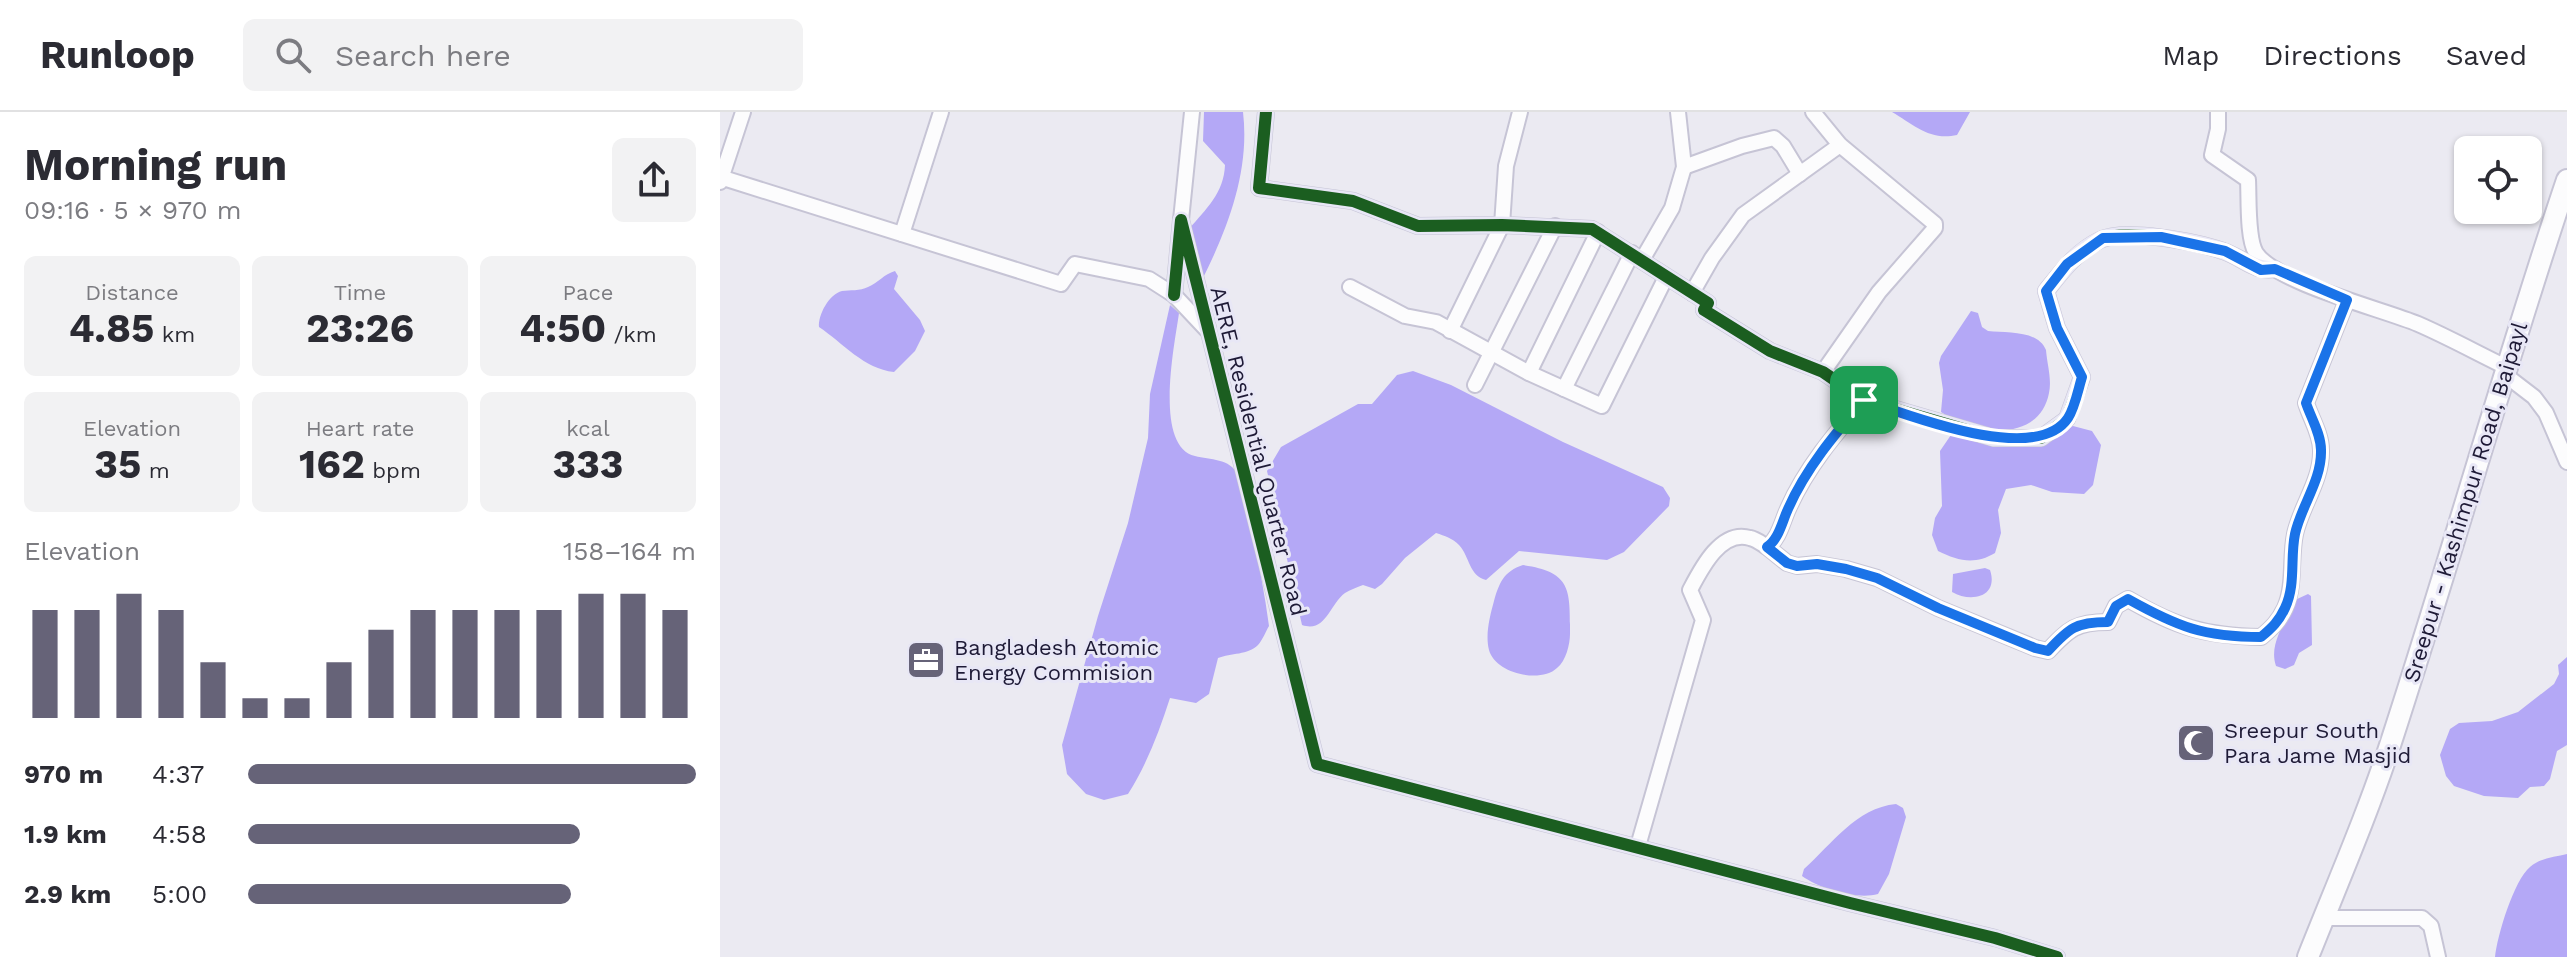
<!DOCTYPE html>
<html lang="en">
<head>
<meta charset="utf-8">
<style>
	:root { --surface:#fff; --page:#f2f2f3; --text:#2b2b33; --muted:#7c7c81; --line:#e1e1e2; --accent:#666378 }
	body { margin:0; font-family:"Work Sans",sans-serif; background:var(--page); color:var(--text); height:100vh; display:flex; flex-direction:column; font-size:30px; white-space:nowrap }
	* { box-sizing:border-box; margin:0 }
	p { font-size:26px; color:var(--muted) }
	.icon { flex:none; width:44px; height:44px; fill:none; stroke:currentColor; stroke-width:2; stroke-linecap:round; stroke-linejoin:round }
	.map { position:relative; flex:1; overflow:hidden }
	.sheet { display:flex; flex-direction:column; background:var(--surface); width:720px }
	.sheet>* { flex:none }
	.tools { position:absolute; left:1734px; top:24px; display:grid; gap:16px }
	.tools a { display:grid; place-items:center; width:88px; height:88px; border-radius:12px; background:var(--surface); box-shadow:0 2px 6px #0004; font-size:40px }
	.pin { position:absolute; display:grid; place-items:center; width:68px; height:68px; color:#fff; margin:-34px; border-radius:16px; box-shadow:0 4px 12px #0006 }
	.round { display:grid; place-items:center; flex:none; width:84px; height:84px; border-radius:12px; background:var(--page) }
	.head { display:flex; align-items:center; justify-content:space-between; height:136px; padding:0 24px }
	h1 { font-size:44px; font-weight:700; line-height:60px }
	.stats { display:grid; grid-template-columns:repeat(3,1fr); gap:12px; height:136px; padding:8px 24px }
	.stats div { display:grid; align-content:center; border-radius:12px; background:var(--page); text-align:center }
	.stats b { font-size:40px; font-weight:700 }
	.stats small { font-size:22px; font-weight:400 }
	.stats p { font-size:22px }
	.chart { height:224px; padding:16px 24px }
	.chart p { display:flex; justify-content:space-between }
	.chart svg { width:100%; height:144px; margin-top:8px; stroke:var(--accent); stroke-width:6 }
	ul { padding:0 24px; list-style:none; font-size:26px }
	li { display:grid; grid-template-columns:128px 96px 1fr; align-items:center; height:60px }
	li i { height:20px; border-radius:10px; background:var(--accent) }
	header { display:flex; align-items:center; gap:48px; box-sizing:border-box; height:112px; padding:0 40px; background:var(--surface); border-bottom:2px solid var(--line) }
	header strong { font-size:38px }
	nav { display:flex; gap:44px; margin-inline-start:auto; font-size:28px }
	.search { width:560px; height:72px; background:var(--page); display:flex; align-items:center; gap:20px; box-sizing:border-box; padding:0 28px; border-radius:12px; color:var(--muted); font-size:30px }
	main { display:flex; flex:1; min-height:0 }
	.map>svg:first-child { display:block }
	.water { fill:#b4a8f6 }
	.lines { fill:none; stroke-linecap:round; stroke-linejoin:round }
	.street-casing { stroke:#c6c4d5; stroke-width:18 }
	.secondary-casing { stroke:#c6c4d5; stroke-width:24 }
	.street { stroke:#fcfcfd; stroke-width:14 }
	.secondary { stroke:#fcfcfd; stroke-width:20 }
	.cycleway-casing { stroke:#e8e7f6; stroke-width:17 }
	.cycleway { stroke:#1b5e20; stroke-width:12 }
	.route-casing { stroke:#fff; stroke-width:16 }
	.route { stroke:#1a73e8; stroke-width:10 }
	.labels { text-anchor:middle; stroke-width:6; stroke-linejoin:round; paint-order:stroke }
	.street-label { font-size:22px; fill:#1e1a36; stroke:#e8e7f6 }
	.poi-label { font-size:22px; fill:#1e1a36; stroke:#e8e7f6; text-anchor:start }
</style>
</head>
<body>
<header>
<strong>Runloop</strong>
<div class="search"><svg class="icon" aria-label="search" viewBox="0 0 24 24"><circle cx="10" cy="10" r="6"/><path d="M15 15l6 6"/></svg>Search here</div>
<nav><a>Map</a><a>Directions</a><a>Saved</a></nav>
</header>
<main>
<section class="sheet">
<div class="head"><div><h1>Morning run</h1><p>09:16 · 5 × 970 m</p></div><a class="round"><svg class="icon" aria-label="share" viewBox="0 0 24 24"><path d="M12 15V3M7 8l5-5 5 5M5 13v7h14v-7"/></svg></a></div>
<div class="stats">
<div><p>Distance</p><b>4.85<small> km</small></b></div>
<div><p>Time</p><b>23:26</b></div>
<div><p>Pace</p><b>4:50<small> /km</small></b></div>
</div>
<div class="stats">
<div><p>Elevation</p><b>35<small> m</small></b></div>
<div><p>Heart rate</p><b>162<small> bpm</small></b></div>
<div><p>kcal</p><b>333</b></div>
</div>
<div class="chart"><p><span>Elevation</span>158–164 m</p>
<svg viewBox="0 0 160 44" preserveAspectRatio="none"><path d="M5 44V11M15 44V11M25 44V6M35 44V11M45 44V27M55 44V38M65 44V38M75 44V27M85 44V17M95 44V11M105 44V11M115 44V11M125 44V11M135 44V6M145 44V6M155 44V11"/></svg>
</div>
<ul>
<li><b>970 m</b>4:37<i style="width:100%"></i></li>
<li><b>1.9 km</b>4:58<i style="width:74%"></i></li>
<li><b>2.9 km</b>5:00<i style="width:72%"></i></li>
</ul>
</section>
<div class="map">
<svg width="1847" height="845" viewBox="0 0 1847 845">
	<rect width="100%" height="100%" fill="#ebeaf2"/>
	<g class="water">
		<path d="M 484,0 L 523,0 C 530,59 508,116 482,168 L 469,117 C 486,97 504,81 505,53 L 483,29 Z"/>
		<path d="M 1172,0 L 1250,0 L 1237,23 C 1210,29 1194,13 1172,0 Z"/>
		<path d="M 175,159 L 178,164 L 174,177 L 200,208 L 205,219 L 195,239 L 174,260 C 144,257 123,231 99,215 C 98,203 109,182 122,179 C 130,178 140,179 148,175 C 158,171 164,162 175,159 Z"/>
		<path d="M 450,193 L 459,201 C 455,231 433,334 475,344 C 490,348 510,346 518,363 C 527,380 530,404 533,423 C 539,453 545,484 549,514 C 546,519 542,529 538,533 C 528,543 511,541 498,546 L 489,582 L 476,591 L 450,586 C 439,620 427,652 408,682 L 384,688 L 366,682 L 347,662 L 342,633 L 378,504 L 408,411 L 428,326 L 430,282 Z"/>
		<path d="M 1251,199 L 1258,201 L 1262,215 L 1268,219 C 1287,221 1318,218 1326,238 C 1327,252 1332,267 1329,281 C 1319,332 1253,323 1221,300 L 1223,278 L 1219,251 L 1221,244 Z"/>
		<path d="M 693,259 L 731,273 L 843,330 L 943,375 L 950,386 L 949,394 L 904,440 L 887,448 L 799,439 L 766,468 C 749,464 750,445 739,433 C 732,426 725,424 716,421 L 685,446 L 662,472 L 655,477 L 643,473 C 637,475 630,478 625,481 C 609,493 606,521 582,513 L 547,359 L 561,335 L 638,292 L 652,292 L 677,263 Z"/>
		<path d="M 1353,314 L 1372,319 L 1381,333 L 1373,373 L 1364,382 L 1332,380 L 1311,373 L 1286,377 L 1278,398 L 1281,421 L 1275,441 C 1255,453 1238,449 1218,439 L 1212,423 L 1215,406 L 1222,394 L 1220,339 L 1233,320 L 1280,330 Z"/>
		<path d="M 803,453 C 852,460 850,478 850,522 C 850,532 846,549 837,556 C 820,572 775,561 769,538 C 765,522 770,504 774,489 C 779,471 784,459 803,453 Z"/>
		<path d="M 1265,456 L 1270,458 C 1279,485 1251,491 1232,480 L 1233,462 Z"/>
		<path d="M 1588,482 L 1591,484 L 1592,533 L 1579,541 L 1574,553 L 1565,557 L 1556,554 C 1548,531 1567,509 1575,488 Z"/>
		<polygon points="1847,545 1847,633 1837,639 1830,667 1824,674 1810,675 1798,686 1764,684 1734,674 1726,664 1720,643 1730,617 1739,611 1772,609 1798,600 1834,572 1839,562 1838,553"/>
		<path d="M 1176,692 L 1183,696 L 1186,705 L 1169,762 L 1158,782 C 1137,788 1100,777 1082,764 L 1084,757 C 1112,732 1136,696 1176,692 Z"/>
		<path d="M 1847,742 L 1847,845 L 1775,845 C 1777,824 1794,768 1810,755 C 1820,746 1835,745 1847,742 Z"/>
	</g>
	<g class="lines">
		<defs>
			<g id="street">
				<path d="M 546,0 L 539,76 L 633,89 L 698,114 L 782,113 L 872,117 L 988,191 L 984,198 L 1050,239 L 1103,260 L 1144,288 L 1274,326 L 1321,326 L 1347,307 L 1362,265 L 1337,216 L 1326,179 C 1342,159 1357,139 1380,128 C 1404,116 1478,130 1503,139 C 1522,145 1535,161 1555,157"/>
				<polyline points="1093,0 1120,33 1215,112 1215,116 1159,180 1103,260"/>
				<path d="M 1498,0 L 1498,17 L 1492,43 L 1528,68 C 1529,86 1527,127 1536,141 C 1556,171 1662,197 1698,212 C 1728,225 1757,241 1786,255"/>
				<polyline points="964,55 1022,34 1054,26 1063,34 1080,62"/>
				<polyline points="0,65 341,172 355,152 429,167 454,183 486,217"/>
				<polyline points="0,70 23,0"/>
				<polyline points="461,108 472,0"/>
				<polyline points="182,122 221,0"/>
				<polyline points="922,148 952,96 964,55 958,0"/>
				<polyline points="630,175 685,204 716,210 809,261 882,294 946,165"/>
				<polyline points="972,181 992,146 1023,103 1120,33"/>
				<polyline points="454,183 461,108 597,652 1130,791 1275,826 1337,845"/>
				<polyline points="730,219 782,113 786,54 800,0"/>
				<polyline points="809,261 878,120"/>
				<polyline points="1784,262 1814,285 1826,301 1847,350"/>
				<polyline points="755,273 835,114"/>
				<polyline points="844,277 912,141"/>
				<path d="M 1047,435 L 1067,451 L 1077,454 L 1097,452 L 1126,457 L 1157,466 L 1218,496 L 1315,536 L 1328,539 C 1349,517 1356,510 1388,510 L 1396,494 L 1408,487 C 1456,515 1485,524 1541,525 C 1552,516 1559,509 1565,496 C 1575,473 1570,446 1575,422 C 1581,394 1602,368 1601,338 C 1601,322 1591,307 1586,291 L 1627,188"/>
				<path d="M 918,734 L 983,508 L 970,478 C 981,457 1001,417 1030,426 C 1036,427 1042,432 1047,435 C 1059,427 1062,410 1068,397 C 1086,356 1115,322 1144,288"/>
				<polyline points="1604,806 1702,806 1711,814 1718,845"/>
			</g>
			<path id="secondary" d="M 1588,845 C 1617,772 1649,699 1673,624 C 1733,439 1785,252 1847,68"/>
		</defs>
		<use href="#street" class="street-casing"/>
		<use href="#secondary" class="secondary-casing"/>
		<use href="#street" class="street"/>
		<use href="#secondary" class="secondary"/>
		<defs>
			<g id="cycleway">
				<path d="M 546,0 L 539,76 L 633,89 L 698,114 L 782,113 L 872,117 L 988,191 L 984,198 L 1050,239 L 1103,260 L 1144,288 L 1274,326 L 1321,326 L 1347,307 L 1362,265 L 1337,216 L 1326,179 C 1342,159 1357,139 1380,128 C 1404,116 1478,130 1503,139 C 1522,145 1535,161 1555,157"/>
				<polyline points="454,183 461,108 597,652 1130,791 1275,826 1337,845"/>
			</g>
		</defs>
		<use href="#cycleway" class="cycleway-casing"/>
		<use href="#cycleway" class="cycleway"/>
	</g>
	<g class="lines">
		<defs>
			<path id="route" d="M 1441,125 L 1505,139 L 1541,158 L 1555,157 L 1627,188 L 1586,291 C 1591,306 1601,322 1601,338 C 1602,368 1581,394 1575,422 C 1570,446 1576,473 1565,496 C 1559,509 1552,516 1541,525 C 1484,525 1458,515 1408,487 L 1396,494 L 1388,510 C 1356,510 1349,516 1328,539 L 1315,536 L 1218,496 L 1157,466 L 1126,457 L 1097,452 L 1077,454 L 1067,451 L 1047,435 C 1059,427 1062,410 1068,397 C 1086,356 1115,322 1144,288 C 1188,303 1316,354 1348,306 C 1355,295 1358,278 1362,265 L 1337,216 L 1326,179 L 1347,152 L 1383,126 Z"/>
		</defs>
		<use href="#route" class="route-casing"/>
		<use href="#route" class="route"/>
	</g>
	<defs>
		<symbol id="office-square" viewBox="-11 -11 22 22"><rect x="-9" y="-9" width="18" height="18" rx="4" fill="#666378" stroke="#e8e7f6"/><path d="M-6-3h4V-5.5h4V-3h4V5H-6ZM-1-4.5V-3h2v-1.5ZM-6 0V1H6V0Z" fill="#fff"/></symbol>
		<symbol id="mosque-square" viewBox="-11 -11 22 22"><rect x="-9" y="-9" width="18" height="18" rx="4" fill="#666378" stroke="#e8e7f6"/><path d="M3.5-4.9A6 6 0 1 0 3.5 4.9A5 5 0 1 1 3.5-4.9Z" fill="#fff"/></symbol>
	</defs>
	<g fill-rule="evenodd">
		<use href="#office-square" x="184" y="526" width="44" height="44"/>
		<use href="#mosque-square" x="1454" y="609" width="44" height="44"/>
	</g>
	<g class="labels">
		<g class="street-label">
			<text transform="translate(539 339) rotate(76)" y="8">AERE, Residential Quarter Road</text>
			<text transform="translate(1745 390) rotate(-73)" y="8">Sreepur - Kashimpur Road, Baipayl</text>
		</g>
		<g class="poi-label">
			<text x="234" y="543">Bangladesh Atomic<tspan x="234" dy="25">Energy Commision</tspan></text>
			<text x="1504" y="626">Sreepur South<tspan x="1504" dy="25">Para Jame Masjid</tspan></text>
		</g>
	</g>
</svg>
<div class="tools">
<a><svg class="icon" aria-label="locate" viewBox="0 0 24 24"><circle cx="12" cy="12" r="6"/><path d="M12 2v4M12 18v4M2 12h4M18 12h4"/></svg></a>
</div>
<div class="pin" style="left:1144px;top:288px;background:#1e9e55"><svg class="icon" aria-label="arrive" viewBox="0 0 24 24"><path d="M6 21V4h12l-3 4 3 4H6"/></svg></div>
</div>
</main>
</body>
</html>
